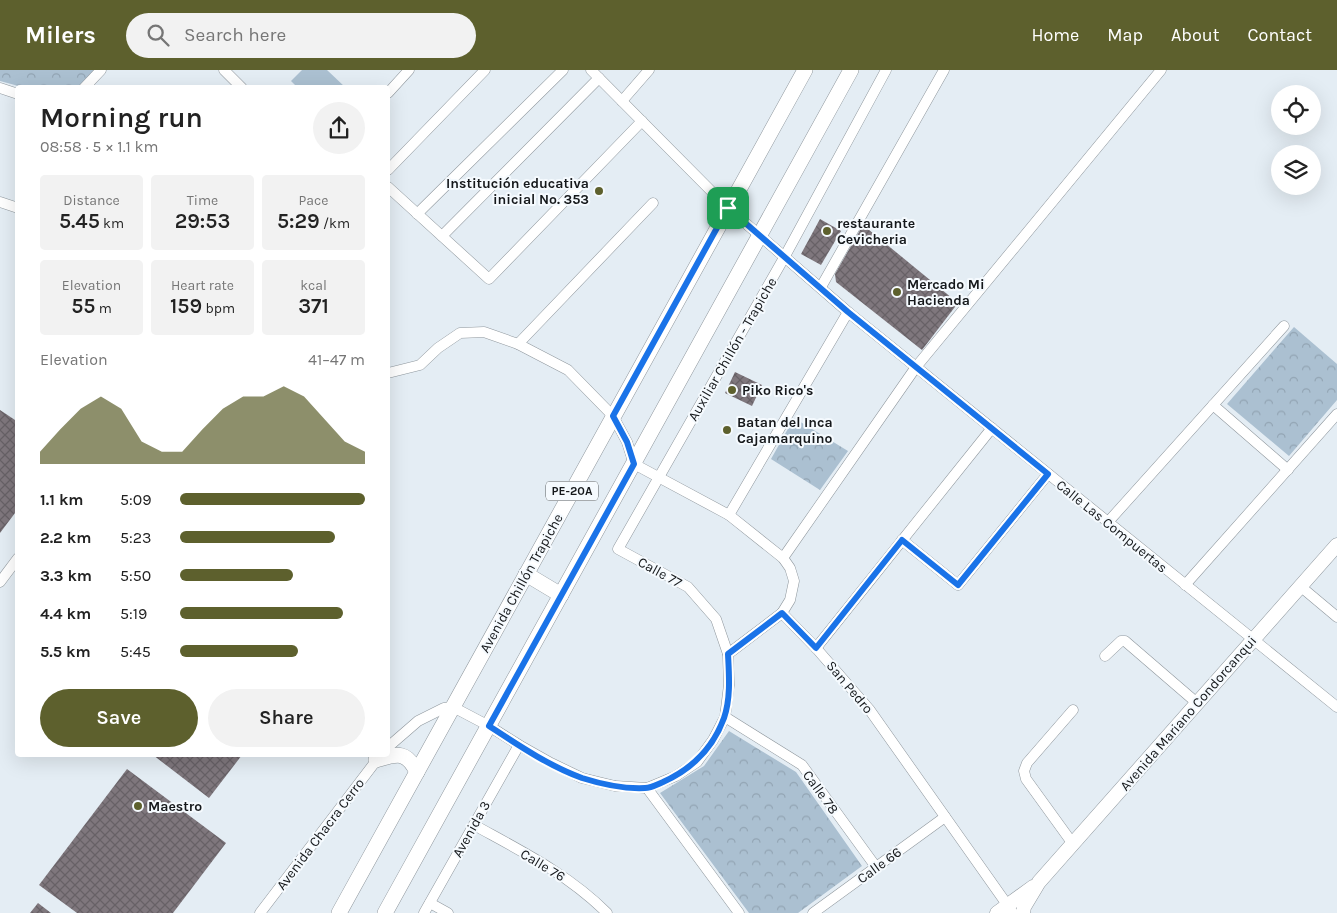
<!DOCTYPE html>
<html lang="en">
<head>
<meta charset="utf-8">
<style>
	:root { --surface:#fff; --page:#f2f2f2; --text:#222; --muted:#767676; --accent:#5d602d }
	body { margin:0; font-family:Karla,sans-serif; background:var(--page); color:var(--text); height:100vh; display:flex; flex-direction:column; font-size:19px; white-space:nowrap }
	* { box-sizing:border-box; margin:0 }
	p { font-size:16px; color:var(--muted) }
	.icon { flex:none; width:28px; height:28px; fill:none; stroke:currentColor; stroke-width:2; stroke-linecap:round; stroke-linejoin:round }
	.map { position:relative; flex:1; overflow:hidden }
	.sheet { position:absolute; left:15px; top:15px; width:375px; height:672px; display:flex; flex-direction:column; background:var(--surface); border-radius:5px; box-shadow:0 5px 20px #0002 }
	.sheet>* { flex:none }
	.buttons { position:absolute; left:1271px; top:15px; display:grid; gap:10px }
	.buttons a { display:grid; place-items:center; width:50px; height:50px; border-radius:50%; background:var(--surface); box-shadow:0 5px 20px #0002; font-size:25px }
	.pin { position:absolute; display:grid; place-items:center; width:42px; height:42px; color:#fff; margin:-21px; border-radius:10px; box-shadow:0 2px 8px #0006 }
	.round { display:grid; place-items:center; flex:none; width:52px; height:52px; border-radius:26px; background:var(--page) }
	.headline { display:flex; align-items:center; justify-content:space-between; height:85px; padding:0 25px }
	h1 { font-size:28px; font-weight:600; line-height:38px }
	.stats { display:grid; grid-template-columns:repeat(3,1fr); gap:8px; height:85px; padding:5px 25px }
	.stats div { display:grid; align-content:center; border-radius:5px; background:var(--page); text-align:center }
	.stats b { font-size:21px; font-weight:600 }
	.stats small { font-size:14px; font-weight:400 }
	.stats p { font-size:14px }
	.chart { height:140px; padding:10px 25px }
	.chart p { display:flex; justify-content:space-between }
	.chart svg { width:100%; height:90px; margin-top:5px; fill:var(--accent); opacity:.7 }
	.primary-button { display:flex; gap:10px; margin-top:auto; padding:10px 25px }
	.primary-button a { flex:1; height:58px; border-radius:30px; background:var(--accent); color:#fff; font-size:20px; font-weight:600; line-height:58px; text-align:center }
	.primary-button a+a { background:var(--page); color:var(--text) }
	ul { padding:0 25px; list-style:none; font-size:16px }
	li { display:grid; grid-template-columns:80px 60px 1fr; align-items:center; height:38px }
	li i { height:12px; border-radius:6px; background:var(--accent) }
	header { display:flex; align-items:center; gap:30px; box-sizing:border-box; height:70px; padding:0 25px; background:var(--accent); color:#fff }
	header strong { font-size:24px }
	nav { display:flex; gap:28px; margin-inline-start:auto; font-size:18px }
	.search { width:350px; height:45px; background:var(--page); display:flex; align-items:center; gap:12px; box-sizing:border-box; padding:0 18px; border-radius:28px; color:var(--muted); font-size:19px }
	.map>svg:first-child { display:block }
	.green { fill:#abc0d1 }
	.park { fill:url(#park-crowns) }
	.building { fill:url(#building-cross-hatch) }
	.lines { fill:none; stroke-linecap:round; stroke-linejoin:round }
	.street-casing { stroke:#8f979d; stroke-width:11 }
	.secondary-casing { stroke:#8f979d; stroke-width:15 }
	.primary-casing { stroke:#8f979d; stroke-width:16 }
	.street { stroke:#fff; stroke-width:10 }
	.secondary { stroke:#fff; stroke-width:14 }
	.primary { stroke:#fff; stroke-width:15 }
	.route-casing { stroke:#fff; stroke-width:10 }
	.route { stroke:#1a73e8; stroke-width:6 }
	.poi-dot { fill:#5d602d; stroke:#f5fafe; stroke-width:2 }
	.labels { text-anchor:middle; stroke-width:4; stroke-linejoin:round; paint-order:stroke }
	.shield { fill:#f5fafe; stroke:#585c5f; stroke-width:1 }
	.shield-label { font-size:12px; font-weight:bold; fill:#15181b }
	.poi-label { font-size:14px; font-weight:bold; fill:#15181b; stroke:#f5fafe; text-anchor:start }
	.street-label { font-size:14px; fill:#15181b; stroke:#f5fafe }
</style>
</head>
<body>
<header>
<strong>Milers</strong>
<div class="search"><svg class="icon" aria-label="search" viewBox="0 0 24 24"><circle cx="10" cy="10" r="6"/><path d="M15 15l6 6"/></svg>Search here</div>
<nav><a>Home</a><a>Map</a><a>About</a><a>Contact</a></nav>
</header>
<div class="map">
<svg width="1337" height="843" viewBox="0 0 1337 843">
	<defs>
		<pattern id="park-crowns" width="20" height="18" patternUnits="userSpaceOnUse" patternTransform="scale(1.25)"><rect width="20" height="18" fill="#abc0d1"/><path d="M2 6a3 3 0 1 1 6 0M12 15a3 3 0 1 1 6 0" fill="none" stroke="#92a4b3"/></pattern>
		<pattern id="building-cross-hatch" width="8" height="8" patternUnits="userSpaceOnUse" patternTransform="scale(1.25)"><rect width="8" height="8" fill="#7f777d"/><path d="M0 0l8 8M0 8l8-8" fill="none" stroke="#676166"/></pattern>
	</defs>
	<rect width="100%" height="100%" fill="#e4edf4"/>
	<polygon class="green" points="302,0 327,0 345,17 297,17 291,11"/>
	<g class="park">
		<polygon points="0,0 98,0 81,18 22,17 0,11"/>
		<polygon points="1294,257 1337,294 1337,330 1289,386 1227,334"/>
		<polygon points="794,348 848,381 820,420 771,389"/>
		<polygon points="729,661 796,702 862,796 798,843 749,843 660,723 704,696"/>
	</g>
	<g class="building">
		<polygon points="820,149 841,161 821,195 801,184"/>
		<polygon points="863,155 958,233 922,280 836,212 835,204"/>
		<polygon points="735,302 762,315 752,336 725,323"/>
		<polygon points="0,340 18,352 18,439 0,463"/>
		<polygon points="153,685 242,685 209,728"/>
		<polygon points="127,699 226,773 173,843 77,843 39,815"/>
		<polygon points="38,833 51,843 30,843"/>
	</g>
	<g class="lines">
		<defs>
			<g id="street">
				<polyline points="224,0 242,18"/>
				<polyline points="591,0 728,138 848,242 1337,637"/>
				<polyline points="0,18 18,24"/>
				<polyline points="84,18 101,0"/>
				<polyline points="388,23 409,0"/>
				<polyline points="622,31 649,0"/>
				<polyline points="388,100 485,0"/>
				<polyline points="388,117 489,209 642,51"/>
				<polyline points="0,132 18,138"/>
				<polyline points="417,144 563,0"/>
				<polyline points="442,166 599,8"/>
				<polyline points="821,217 944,0"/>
				<polyline points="518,274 653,133"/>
				<polyline points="388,303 420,295 438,278 460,263 484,262 518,274 568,300 613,346 627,372 634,394 729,445 783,488 790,498 794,511 790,530 782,543 816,578 869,639 1013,843"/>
				<polyline points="1213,335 1288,400"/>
				<polyline points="729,445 848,242"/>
				<polyline points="1108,452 1284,256"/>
				<polyline points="902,470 958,515 1048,404"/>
				<polyline points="783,488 916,297 1161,0"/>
				<polyline points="0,512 18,488"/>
				<polyline points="1185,515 1337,344"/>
				<polyline points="1300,516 1337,547"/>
				<polyline points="816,578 992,358"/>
				<polyline points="728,584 782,543"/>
				<polyline points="1105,586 1121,571 1125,571 1197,633"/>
				<polyline points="725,647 802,695 876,797"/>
				<polyline points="388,677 418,651 444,638 453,637 489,656 519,675 551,693 582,708 615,716 647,718 676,706 697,692 713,670 725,647 729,615 728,584 716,549 688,517 618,479 785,186 886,0"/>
				<polyline points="647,718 739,843"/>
				<path d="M 474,755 C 521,781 568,804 607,843"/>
				<polyline points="1073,774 1026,709 1024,701 1027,693 1073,640"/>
				<polyline points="430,833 448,843"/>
				<polyline points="260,843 379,687"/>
				<polyline points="424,843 519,675"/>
				<polyline points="813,843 945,747"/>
			</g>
			<g id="secondary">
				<polyline points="997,843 1033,817"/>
				<polyline points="1023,843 1024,837 1039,812 1337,475"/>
			</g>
			<g id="primary">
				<polyline points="526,504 561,525"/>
				<path d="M 376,690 C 397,684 406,680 417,702"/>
				<polyline points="339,843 805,0"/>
				<polyline points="385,843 851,0"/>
			</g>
		</defs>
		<use href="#street" class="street-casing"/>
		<use href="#secondary" class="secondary-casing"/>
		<use href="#primary" class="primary-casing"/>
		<use href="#street" class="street"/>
		<use href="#secondary" class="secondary"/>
		<use href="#primary" class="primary"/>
	</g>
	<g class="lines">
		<defs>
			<path id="route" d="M 728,138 L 848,242 L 1048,404 L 958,515 L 902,470 L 816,578 L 782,543 L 728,584 C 729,604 731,628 724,648 C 713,678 692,699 663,712 C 658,714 651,718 645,718 C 625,719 601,714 582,708 C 549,696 518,675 489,656 L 634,394 L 627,372 L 613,346 Z"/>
		</defs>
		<use href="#route" class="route-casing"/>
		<use href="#route" class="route"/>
	</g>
	<g class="poi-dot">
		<circle cx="599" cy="121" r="5"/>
		<circle cx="827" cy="161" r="5"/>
		<circle cx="897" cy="222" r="5"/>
		<circle cx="732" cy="320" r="5"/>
		<circle cx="727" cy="360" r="5"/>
		<circle cx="138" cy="736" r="5"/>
	</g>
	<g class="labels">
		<rect class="shield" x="546" y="411.5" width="52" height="19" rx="4"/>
		<g class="shield-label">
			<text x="572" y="425">PE-20A</text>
		</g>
		<g class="poi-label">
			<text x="589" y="118" text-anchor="end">Institución educativa<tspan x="589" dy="16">inicial No. 353</tspan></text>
			<text x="837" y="158">restaurante<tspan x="837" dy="16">Cevicheria</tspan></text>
			<text x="907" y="219">Mercado Mi<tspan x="907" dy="16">Hacienda</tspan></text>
			<text x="742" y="325">Piko Rico's</text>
			<text x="737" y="357">Batan del Inca<tspan x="737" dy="16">Cajamarquino</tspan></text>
			<text x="148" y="741">Maestro</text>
		</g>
		<g class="street-label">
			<text transform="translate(732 279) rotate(-60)" y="5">Auxiliar Chillón - Trapiche</text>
			<text transform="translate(1112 456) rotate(39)" y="5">Calle Las Compuertas</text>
			<text transform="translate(660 502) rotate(29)" y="5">Calle 77</text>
			<text transform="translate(521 513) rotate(-61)" y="5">Avenida Chillón Trapiche</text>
			<text transform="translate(850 617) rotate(50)" y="5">San Pedro</text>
			<text transform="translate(1188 643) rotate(-49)" y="5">Avenida Mariano Condorcanqui</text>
			<text transform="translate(821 722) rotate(54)" y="5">Calle 78</text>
			<text transform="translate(471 759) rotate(-61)" y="5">Avenida 3</text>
			<text transform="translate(320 764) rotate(-53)" y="5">Avenida Chacra Cerro</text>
			<text transform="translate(543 795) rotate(31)" y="5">Calle 76</text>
			<text transform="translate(879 795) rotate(-36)" y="5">Calle 66</text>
		</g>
	</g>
</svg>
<div class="buttons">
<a><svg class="icon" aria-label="locate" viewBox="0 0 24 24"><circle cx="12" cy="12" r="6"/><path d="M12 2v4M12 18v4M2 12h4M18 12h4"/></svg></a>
<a><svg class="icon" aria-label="layers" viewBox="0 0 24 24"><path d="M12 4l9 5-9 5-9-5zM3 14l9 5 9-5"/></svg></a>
</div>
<div class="pin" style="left:728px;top:138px;background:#1e9e55"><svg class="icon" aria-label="arrive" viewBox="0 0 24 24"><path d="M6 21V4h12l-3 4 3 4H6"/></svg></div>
<section class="sheet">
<div class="headline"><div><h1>Morning run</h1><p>08:58 · 5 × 1.1 km</p></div><a class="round"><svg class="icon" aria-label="share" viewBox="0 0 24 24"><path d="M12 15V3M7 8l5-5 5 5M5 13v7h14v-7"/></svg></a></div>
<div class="stats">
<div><p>Distance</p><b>5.45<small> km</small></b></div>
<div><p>Time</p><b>29:53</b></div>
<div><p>Pace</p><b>5:29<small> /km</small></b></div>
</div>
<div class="stats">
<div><p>Elevation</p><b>55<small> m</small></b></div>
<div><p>Heart rate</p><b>159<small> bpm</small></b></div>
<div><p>kcal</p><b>371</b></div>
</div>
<div class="chart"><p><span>Elevation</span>41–47 m</p>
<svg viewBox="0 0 160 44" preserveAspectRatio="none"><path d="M0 44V38L10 27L20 17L30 11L40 17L50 33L60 38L70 38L80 27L90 17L100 11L110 11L120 6L130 11L140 22L150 33L160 38V44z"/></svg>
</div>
<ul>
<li><b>1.1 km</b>5:09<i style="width:100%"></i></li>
<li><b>2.2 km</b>5:23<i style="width:84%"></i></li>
<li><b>3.3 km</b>5:50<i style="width:61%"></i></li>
<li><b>4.4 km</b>5:19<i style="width:88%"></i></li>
<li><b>5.5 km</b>5:45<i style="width:64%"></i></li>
</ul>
<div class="primary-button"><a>Save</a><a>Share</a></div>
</section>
</div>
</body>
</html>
